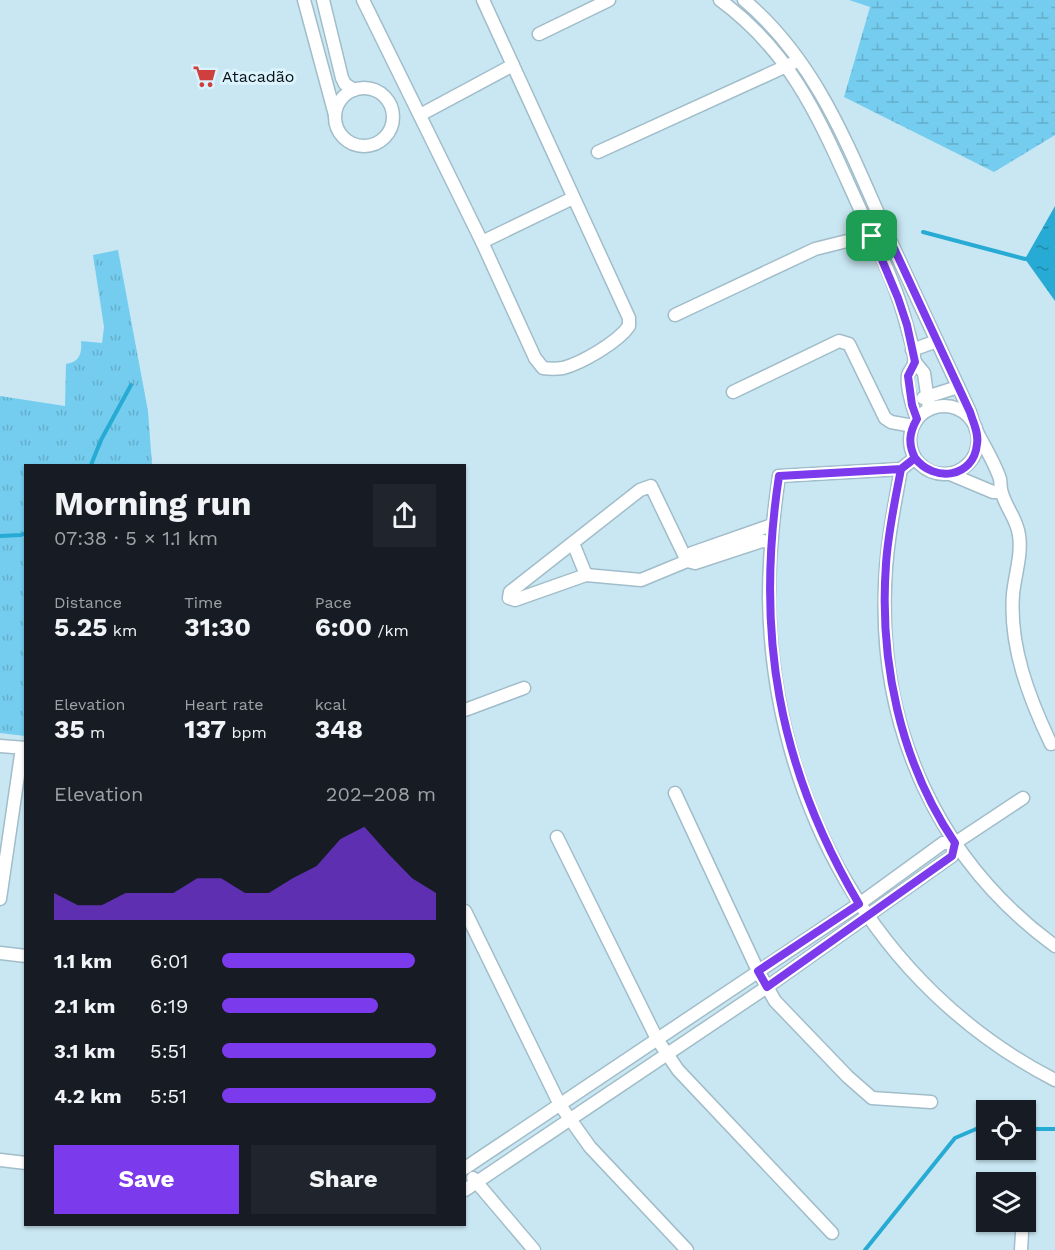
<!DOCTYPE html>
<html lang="en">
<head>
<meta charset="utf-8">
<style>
	:root { --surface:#171b24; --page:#20242c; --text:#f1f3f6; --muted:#9ea1a6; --accent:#7c3aed }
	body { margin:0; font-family:"Work Sans",sans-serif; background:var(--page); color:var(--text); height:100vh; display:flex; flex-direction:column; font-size:22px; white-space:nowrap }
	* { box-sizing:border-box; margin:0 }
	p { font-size:20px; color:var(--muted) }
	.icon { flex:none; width:33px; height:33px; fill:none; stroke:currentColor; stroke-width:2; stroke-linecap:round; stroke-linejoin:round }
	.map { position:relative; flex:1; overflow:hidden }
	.sheet { position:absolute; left:24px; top:464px; width:442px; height:762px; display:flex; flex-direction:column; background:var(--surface); border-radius:0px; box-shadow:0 2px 4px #0004 }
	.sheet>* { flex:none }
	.controls { position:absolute; left:976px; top:1100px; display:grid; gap:12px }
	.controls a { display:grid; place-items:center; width:60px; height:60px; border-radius:0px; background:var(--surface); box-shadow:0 2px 4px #0004; font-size:30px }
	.pin { position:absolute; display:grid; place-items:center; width:51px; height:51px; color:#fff; margin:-26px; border-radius:12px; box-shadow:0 3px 9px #0006 }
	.round { display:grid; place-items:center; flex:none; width:63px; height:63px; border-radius:0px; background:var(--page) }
	.overview { display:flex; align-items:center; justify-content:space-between; height:102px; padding:0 30px }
	h1 { font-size:33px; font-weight:700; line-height:45px }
	.metrics { display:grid; grid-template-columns:repeat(3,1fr); gap:9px; height:102px; padding:6px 30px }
	.metrics div { display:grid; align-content:center }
	.metrics b { font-size:26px; font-weight:700 }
	.metrics small { font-size:16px; font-weight:400 }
	.metrics p { font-size:16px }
	.chart { height:168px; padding:12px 30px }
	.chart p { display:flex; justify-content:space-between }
	.chart svg { width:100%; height:108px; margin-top:6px; fill:var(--accent); opacity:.7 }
	.button { display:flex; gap:12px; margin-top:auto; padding:12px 30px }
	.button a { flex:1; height:69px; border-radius:0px; background:var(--accent); color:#fff; font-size:24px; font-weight:700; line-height:69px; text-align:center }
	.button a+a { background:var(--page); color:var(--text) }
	ul { padding:0 30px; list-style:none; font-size:20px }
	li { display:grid; grid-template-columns:96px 72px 1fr; align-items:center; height:45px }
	li i { height:15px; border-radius:8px; background:var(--accent) }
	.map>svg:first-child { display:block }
	.grass { fill:url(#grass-tufts) }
	.wetland { fill:url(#wetland-marsh) }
	.water { fill:url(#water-ripples) }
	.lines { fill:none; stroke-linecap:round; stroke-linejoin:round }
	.stream { stroke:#27abd4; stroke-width:4 }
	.minor-casing { stroke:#a1bdc9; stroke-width:15 }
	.minor { stroke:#fff; stroke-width:12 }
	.route-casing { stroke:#fff; stroke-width:12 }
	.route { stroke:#7c3aed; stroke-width:8 }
	.labels { text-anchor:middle; stroke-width:6; stroke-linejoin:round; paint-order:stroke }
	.poi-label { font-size:16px; fill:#071115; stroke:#dbf3fd; text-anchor:start }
</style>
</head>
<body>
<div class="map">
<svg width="1055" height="1250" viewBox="0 0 1055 1250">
	<defs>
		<pattern id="grass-tufts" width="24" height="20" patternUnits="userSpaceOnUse" patternTransform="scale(1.5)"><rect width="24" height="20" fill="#74cdef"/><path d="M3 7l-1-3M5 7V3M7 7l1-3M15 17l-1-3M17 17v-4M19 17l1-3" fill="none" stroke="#63afcc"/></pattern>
		<pattern id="wetland-marsh" width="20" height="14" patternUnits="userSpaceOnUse" patternTransform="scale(1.5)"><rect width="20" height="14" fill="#74cdef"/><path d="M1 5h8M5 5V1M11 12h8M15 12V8" fill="none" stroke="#63afcc"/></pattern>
		<pattern id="water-ripples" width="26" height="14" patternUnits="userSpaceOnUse" patternTransform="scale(1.5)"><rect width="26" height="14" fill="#27abd4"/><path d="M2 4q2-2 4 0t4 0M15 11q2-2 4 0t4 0" fill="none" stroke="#208aab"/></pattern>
	</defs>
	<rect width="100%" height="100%" fill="#c9e7f3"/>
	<path class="grass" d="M 118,250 L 148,411 L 152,465 L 26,465 L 25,736 L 0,733 L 0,396 L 65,406 L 66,364 C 80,362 82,353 81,341 L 102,343 L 104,327 L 93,255 Z"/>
	<polygon class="wetland" points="849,0 1055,0 1055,135 994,172 844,97 870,7"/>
	<polygon class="water" points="1055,206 1055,301 1025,259"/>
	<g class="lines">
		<g class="stream">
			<polyline points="923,232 1025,259 1030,258"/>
			<polyline points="91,465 101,440 131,385"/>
			<polyline points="0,536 21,535 26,533"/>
			<polyline points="1026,1129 1055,1129"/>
			<polyline points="865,1250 955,1138 976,1129 987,1129"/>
		</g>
		<defs>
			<g id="minor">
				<polyline points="304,0 335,115"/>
				<polyline points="323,0 342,78 345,84 354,90"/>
				<path d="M 363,0 L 482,242 L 535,358 L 543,368 C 550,369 556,369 563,368 C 582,363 618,342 629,326 L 629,318 L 483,0"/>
				<path d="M 720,0 C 796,56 822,126 860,209 C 877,247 897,286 907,327 C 909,335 916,355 914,363 C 914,367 909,371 908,375 C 906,386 913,409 917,419"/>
				<path d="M 744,0 C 819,63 850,152 889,238 C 916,297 943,354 970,412 L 973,422"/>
				<polyline points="539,34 609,0"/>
				<circle cx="364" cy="117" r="29"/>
				<polyline points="420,115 513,65"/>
				<polyline points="598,152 793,63"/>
				<polyline points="482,242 573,198"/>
				<polyline points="675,315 815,249 879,233"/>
				<polyline points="912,350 937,341"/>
				<polyline points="915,362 924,373 929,409"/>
				<polyline points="733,392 839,341 849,344 885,418 891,422 913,426"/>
				<polyline points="923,398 958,387"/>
				<circle cx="944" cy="440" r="34"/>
				<path d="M 976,430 C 984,446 995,463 1000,479 C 1001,484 1000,489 1002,493 C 1006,508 1017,519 1019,535 C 1022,555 1015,574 1013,594 C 1009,646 1029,698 1051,744"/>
				<path d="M 915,458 L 901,469 C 894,508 886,547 885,587 C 879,730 939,861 1055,946"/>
				<path d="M 901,469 L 779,476 C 773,517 769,557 769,598 C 772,800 874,987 1055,1080"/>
				<polyline points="950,474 993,492 1001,492"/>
				<polyline points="573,543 586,575"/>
				<polyline points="687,561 651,486 640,490 510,592 509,598 515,600 586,575 641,580 687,561 695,563 762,541 771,542"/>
				<polyline points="687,561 692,553 772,525"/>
				<polyline points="465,710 524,688"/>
				<polyline points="0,746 26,748"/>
				<polyline points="675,793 758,971 775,1001 848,1077 872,1098 931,1102"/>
				<polyline points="557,837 657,1039 678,1070 832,1233"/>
				<polyline points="0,899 22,748"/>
				<polyline points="465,911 560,1105 590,1147 687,1250"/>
				<polyline points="0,953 26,956"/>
				<polyline points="0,1160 26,1163"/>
				<polyline points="465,1168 859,904 943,843 955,843 1023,798"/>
				<polyline points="473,1178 534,1250"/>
				<polyline points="465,1190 767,987 952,856 955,843"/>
				<polyline points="1021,1250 1022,1233"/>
			</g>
		</defs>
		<use href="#minor" class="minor-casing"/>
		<use href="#minor" class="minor"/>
	</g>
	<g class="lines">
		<defs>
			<path id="route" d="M 872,236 L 898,298 L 907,325 L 915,362 L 908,376 L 912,405 L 917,419 C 909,433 908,444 915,458 L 901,469 C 895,501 888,532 886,564 C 879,661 900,762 955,843 L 952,856 L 767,987 L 758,971 L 859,904 C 778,767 755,633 779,476 L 901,469 L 915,458 C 934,483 974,478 977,444 C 979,433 973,422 970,412 L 886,231 L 872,236"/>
		</defs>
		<use href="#route" class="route-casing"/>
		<use href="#route" class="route"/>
	</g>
	<defs>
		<symbol id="supermarket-bare" viewBox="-9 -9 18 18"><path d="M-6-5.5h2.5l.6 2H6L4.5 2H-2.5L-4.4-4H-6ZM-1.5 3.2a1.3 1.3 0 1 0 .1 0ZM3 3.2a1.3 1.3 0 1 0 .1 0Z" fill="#ce3f3e" stroke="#dbf3fd" stroke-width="2.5" paint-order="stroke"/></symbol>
	</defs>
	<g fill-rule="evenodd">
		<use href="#supermarket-bare" x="188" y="60" width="33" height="33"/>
	</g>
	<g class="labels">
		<g class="poi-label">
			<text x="222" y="82">Atacadão</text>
		</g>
	</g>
</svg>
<div class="controls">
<a><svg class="icon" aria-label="locate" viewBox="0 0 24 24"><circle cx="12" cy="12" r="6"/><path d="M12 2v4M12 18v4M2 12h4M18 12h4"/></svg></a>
<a><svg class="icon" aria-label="layers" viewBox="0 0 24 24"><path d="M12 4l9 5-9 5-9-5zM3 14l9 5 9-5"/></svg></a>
</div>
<div class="pin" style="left:872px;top:236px;background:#1e9e55"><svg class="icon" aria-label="arrive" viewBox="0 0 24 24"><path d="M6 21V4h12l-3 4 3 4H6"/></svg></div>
<section class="sheet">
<div class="overview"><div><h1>Morning run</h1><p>07:38 · 5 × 1.1 km</p></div><a class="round"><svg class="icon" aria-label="share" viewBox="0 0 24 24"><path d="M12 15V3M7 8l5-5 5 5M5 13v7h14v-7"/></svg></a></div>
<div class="metrics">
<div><p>Distance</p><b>5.25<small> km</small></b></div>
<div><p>Time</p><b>31:30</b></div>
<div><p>Pace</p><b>6:00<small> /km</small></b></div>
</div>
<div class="metrics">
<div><p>Elevation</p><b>35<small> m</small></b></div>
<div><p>Heart rate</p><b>137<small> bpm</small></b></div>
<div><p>kcal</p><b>348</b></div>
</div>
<div class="chart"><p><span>Elevation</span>202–208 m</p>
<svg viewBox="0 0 160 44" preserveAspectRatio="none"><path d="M0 44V33L10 38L20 38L30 33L40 33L50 33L60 27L70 27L80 33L90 33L100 27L110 22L120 11L130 6L140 17L150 27L160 33V44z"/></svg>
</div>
<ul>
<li><b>1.1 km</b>6:01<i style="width:90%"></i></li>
<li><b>2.1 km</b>6:19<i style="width:73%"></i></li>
<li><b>3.1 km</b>5:51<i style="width:100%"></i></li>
<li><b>4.2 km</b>5:51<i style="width:100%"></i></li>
</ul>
<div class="button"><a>Save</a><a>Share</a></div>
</section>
</div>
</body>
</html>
